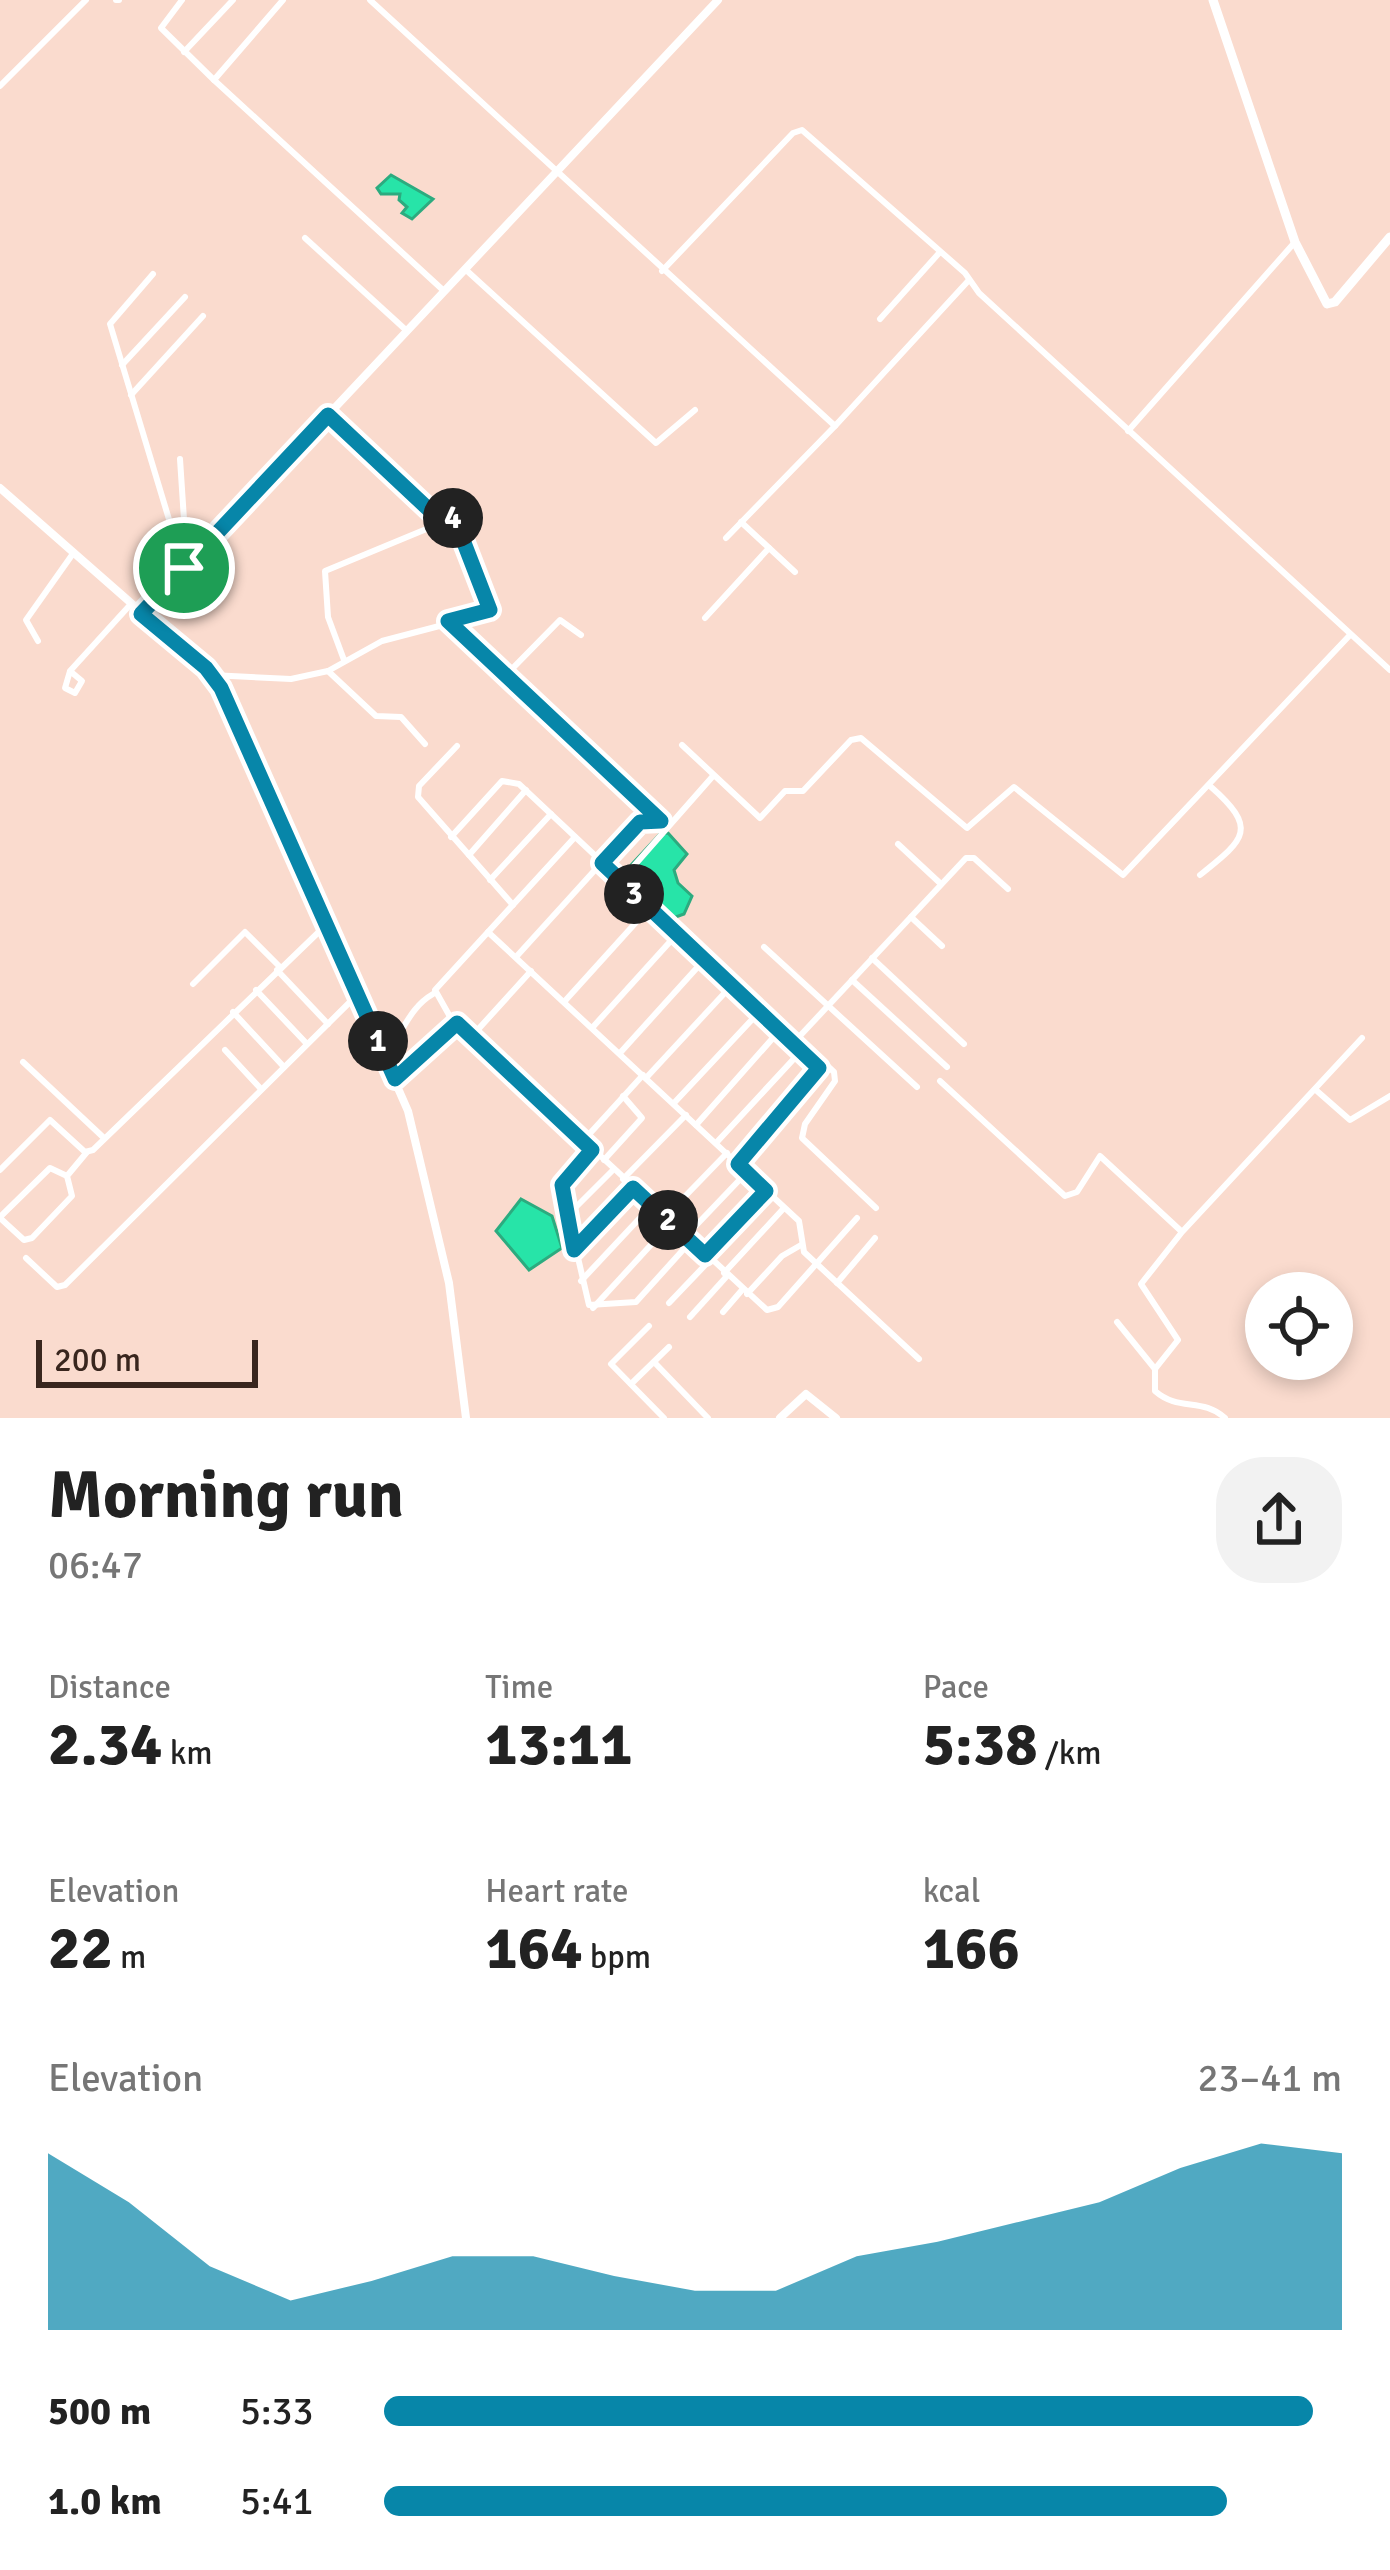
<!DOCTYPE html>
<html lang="en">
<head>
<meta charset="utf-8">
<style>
	:root { --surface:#fff; --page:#f2f2f2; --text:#222; --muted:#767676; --accent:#0786a9 }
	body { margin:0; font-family:Signika,sans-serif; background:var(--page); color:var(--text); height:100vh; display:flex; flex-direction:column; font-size:45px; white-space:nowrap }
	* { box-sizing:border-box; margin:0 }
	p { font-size:39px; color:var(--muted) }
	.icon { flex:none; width:66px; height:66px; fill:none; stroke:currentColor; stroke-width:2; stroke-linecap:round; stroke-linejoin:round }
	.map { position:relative; height:1418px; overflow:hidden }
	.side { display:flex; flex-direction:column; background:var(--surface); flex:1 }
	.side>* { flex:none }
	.tools { position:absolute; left:1245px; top:1272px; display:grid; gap:24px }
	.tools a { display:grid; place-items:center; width:108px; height:108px; border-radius:50%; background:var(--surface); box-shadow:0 6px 18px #0003; font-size:60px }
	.scale { position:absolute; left:36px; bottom:30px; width:222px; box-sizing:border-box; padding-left:12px; border:6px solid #39261e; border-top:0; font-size:33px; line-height:42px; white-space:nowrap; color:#39261e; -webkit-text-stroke:9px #fadbce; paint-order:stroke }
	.pin { position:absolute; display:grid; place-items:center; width:102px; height:102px; color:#fff; margin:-51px; border:6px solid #fff; border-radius:50%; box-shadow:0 3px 12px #0007 }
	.km { position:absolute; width:60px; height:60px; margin:-30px; border-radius:50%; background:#222; color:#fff; font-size:33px; line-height:60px; text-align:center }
	.round { display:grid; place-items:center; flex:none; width:126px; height:126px; border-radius:48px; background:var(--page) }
	.summary { display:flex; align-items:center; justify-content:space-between; height:204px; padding:0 48px }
	h1 { font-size:66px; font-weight:700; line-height:90px }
	.metrics { display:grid; grid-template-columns:repeat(3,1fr); gap:18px; height:204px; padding:12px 48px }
	.metrics div { display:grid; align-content:center }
	.metrics b { font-size:60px; font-weight:700 }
	.metrics small { font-size:33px; font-weight:400 }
	.metrics p { font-size:33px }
	.chart { height:336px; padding:24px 48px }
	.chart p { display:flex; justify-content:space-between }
	.chart svg { width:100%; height:216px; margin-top:12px; fill:var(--accent); opacity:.7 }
	ul { padding:0 48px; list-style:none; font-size:39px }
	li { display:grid; grid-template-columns:192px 144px 1fr; align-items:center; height:90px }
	li i { height:30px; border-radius:15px; background:var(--accent) }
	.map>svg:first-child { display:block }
	.water { fill:#27e4a8; stroke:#2cab7f; stroke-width:3 }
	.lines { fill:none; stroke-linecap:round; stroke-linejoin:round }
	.minor { stroke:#fff; stroke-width:6 }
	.tertiary { stroke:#fff; stroke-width:8 }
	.secondary { stroke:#fff; stroke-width:9 }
	.route-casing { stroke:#fff; stroke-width:24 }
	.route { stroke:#0786a9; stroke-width:15 }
</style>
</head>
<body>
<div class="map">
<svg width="1390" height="1418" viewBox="0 0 1390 1418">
	<rect width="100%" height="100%" fill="#fadbce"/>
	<g class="water">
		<polygon points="391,175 433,199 412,219 402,213 407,207 399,200 400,194 381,194 377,188"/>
		<polygon points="668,833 687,854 674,870 678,883 692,896 684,914 673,918 631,879 631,865 660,834"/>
		<polygon points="521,1199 552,1216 562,1248 529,1270 496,1231"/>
	</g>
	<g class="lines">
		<g class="minor">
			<polyline points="116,0 119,0"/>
			<polyline points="182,0 161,28 214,80"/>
			<polyline points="283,0 214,80 444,291"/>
			<polyline points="370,0 835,426 969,280"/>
			<polyline points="184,52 233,0"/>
			<polyline points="0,86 86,0"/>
			<polyline points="305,238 407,331"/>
			<polyline points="465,269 656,443 695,410"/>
			<polyline points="662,271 793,133 802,130 965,273 979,293 1390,670"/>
			<polyline points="153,274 110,324 184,569"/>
			<polyline points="880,319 940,252"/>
			<polyline points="122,365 185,297"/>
			<polyline points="131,395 203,316"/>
			<polyline points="328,415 440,519"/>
			<polyline points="1128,431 1295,242"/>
			<polyline points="180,459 187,565"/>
			<polyline points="741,522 795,572"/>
			<polyline points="726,538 835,426"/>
			<polyline points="705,618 769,548"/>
			<polyline points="448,621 666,826"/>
			<polyline points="38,641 26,620 72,555"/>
			<polyline points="70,671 82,681 75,693 65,688 70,671 130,605"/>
			<polyline points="328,671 382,641 489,613 453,518 325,571 328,617 344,660"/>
			<polyline points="211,675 291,679 328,671 376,716 401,717 425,744"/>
			<polyline points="505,676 560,620 581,635"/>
			<polyline points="682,745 760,818 785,791 803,791 851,740 861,738 967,828 1014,787 1123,875 1350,635"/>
			<polyline points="457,746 419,786 418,797 513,905"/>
			<polyline points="713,776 625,876 834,1072 835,1081 805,1124 802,1138 876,1208"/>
			<polyline points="451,837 502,781 519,784 818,1065 738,1164"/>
			<polyline points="898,844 941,884"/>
			<polyline points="469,855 526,790"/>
			<path d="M 1200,875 C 1245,839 1259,829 1210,786"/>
			<polyline points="490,880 551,814"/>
			<polyline points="911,917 942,946"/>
			<polyline points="488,932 799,1221 804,1252 919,1359"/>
			<polyline points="764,947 917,1087"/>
			<polyline points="516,957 633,828 645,820 661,821"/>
			<polyline points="872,958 964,1044"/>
			<polyline points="277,970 328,1024"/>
			<polyline points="852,980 947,1067"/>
			<polyline points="193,984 245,932 279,966"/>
			<polyline points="256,990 307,1044"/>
			<polyline points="564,1002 649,908"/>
			<polyline points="233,1012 284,1067"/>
			<polyline points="453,1022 435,990 575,837"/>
			<polyline points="592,1028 677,934"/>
			<polyline points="473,1035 531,971"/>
			<polyline points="798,1038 966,858 974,858 1008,889"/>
			<polyline points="225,1050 261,1089"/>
			<polyline points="620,1053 704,960"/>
			<path d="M 384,1054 C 403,1036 407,1009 433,994"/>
			<polyline points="23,1062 104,1138"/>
			<polyline points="646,1078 732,985"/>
			<polyline points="395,1079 457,1023 767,1310 778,1307 857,1218"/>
			<polyline points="940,1081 1065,1196 1077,1192 1100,1156 1181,1231"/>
			<polyline points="1317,1091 1350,1120 1390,1096"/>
			<polyline points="674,1103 760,1011"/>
			<polyline points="696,1125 780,1030"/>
			<polyline points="583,1141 643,1075"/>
			<polyline points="716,1143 802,1050"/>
			<polyline points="592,1150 562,1189 589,1305 636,1302 691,1241"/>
			<polyline points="604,1160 642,1118 623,1096"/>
			<polyline points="0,1170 50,1120 85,1152 93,1150 326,925"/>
			<polyline points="623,1179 686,1115"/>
			<polyline points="567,1216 613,1170"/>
			<polyline points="0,1217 50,1168 67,1176"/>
			<polyline points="665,1217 727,1153"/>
			<polyline points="0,1218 24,1240 32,1238 72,1196 67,1176 87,1152"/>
			<polyline points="686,1236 747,1172"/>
			<polyline points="574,1250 633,1188"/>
			<polyline points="705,1255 766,1191"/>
			<polyline points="26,1258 57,1287 65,1285 357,995"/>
			<polyline points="724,1273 784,1208"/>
			<polyline points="581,1281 652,1205"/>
			<polyline points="837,1283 875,1238"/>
			<polyline points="747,1294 782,1256 801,1245"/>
			<polyline points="669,1303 710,1260"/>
			<polyline points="593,1308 671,1223"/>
			<polyline points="723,1312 742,1290"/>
			<polyline points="690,1317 727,1276"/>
			<polyline points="1117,1322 1155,1369"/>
			<polyline points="649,1326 611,1364 664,1418"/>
			<polyline points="654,1362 708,1418"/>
			<polyline points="631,1384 669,1347"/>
			<path d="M 1225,1418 C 1202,1397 1179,1412 1155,1391 L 1155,1369 L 1178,1340 L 1141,1284 L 1182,1232 L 1362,1038"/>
		</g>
		<g class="tertiary">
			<polyline points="0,488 204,667 228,702 408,1111 449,1283 466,1418"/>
			<polyline points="141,614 718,0"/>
			<polyline points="780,1418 806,1394 836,1418"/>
		</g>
		<polyline class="secondary" points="1213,0 1295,242 1327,304 1335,302 1390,237"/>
	</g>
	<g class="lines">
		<defs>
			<polygon id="route" points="328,415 440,520 456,522 490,610 448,621 661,821 640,822 602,863 819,1068 738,1164 766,1191 705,1255 633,1188 574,1250 562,1185 592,1150 457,1023 395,1079 221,688 206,668 141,614"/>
		</defs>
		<use href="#route" class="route-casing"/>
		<use href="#route" class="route"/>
	</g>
</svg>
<div class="tools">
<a><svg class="icon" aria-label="locate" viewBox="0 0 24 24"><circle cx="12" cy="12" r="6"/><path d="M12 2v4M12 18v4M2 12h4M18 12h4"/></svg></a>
</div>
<div class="scale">200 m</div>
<div class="pin" style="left:184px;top:568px;background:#1e9e55"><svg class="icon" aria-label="arrive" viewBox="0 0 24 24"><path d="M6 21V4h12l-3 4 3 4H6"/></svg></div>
<b class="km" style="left:378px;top:1041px">1</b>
<b class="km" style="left:668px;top:1220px">2</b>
<b class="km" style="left:634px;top:894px">3</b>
<b class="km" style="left:453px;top:518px">4</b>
</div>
<section class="side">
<div class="summary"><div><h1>Morning run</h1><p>06:47</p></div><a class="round"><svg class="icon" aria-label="share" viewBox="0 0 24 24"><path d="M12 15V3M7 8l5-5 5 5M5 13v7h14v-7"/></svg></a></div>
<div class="metrics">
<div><p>Distance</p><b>2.34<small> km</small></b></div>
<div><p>Time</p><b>13:11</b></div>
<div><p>Pace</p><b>5:38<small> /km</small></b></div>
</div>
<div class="metrics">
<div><p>Elevation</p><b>22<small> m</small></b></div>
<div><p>Heart rate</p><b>164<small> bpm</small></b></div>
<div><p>kcal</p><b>166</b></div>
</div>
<div class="chart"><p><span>Elevation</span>23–41 m</p>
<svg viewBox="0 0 160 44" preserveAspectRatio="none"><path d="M0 44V8L10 18L20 31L30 38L40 34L50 29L60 29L70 33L80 36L90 36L100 29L110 26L120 22L130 18L140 11L150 6L160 8V44z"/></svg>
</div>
<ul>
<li><b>500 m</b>5:33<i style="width:97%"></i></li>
<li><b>1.0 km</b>5:41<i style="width:88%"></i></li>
</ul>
</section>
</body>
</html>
